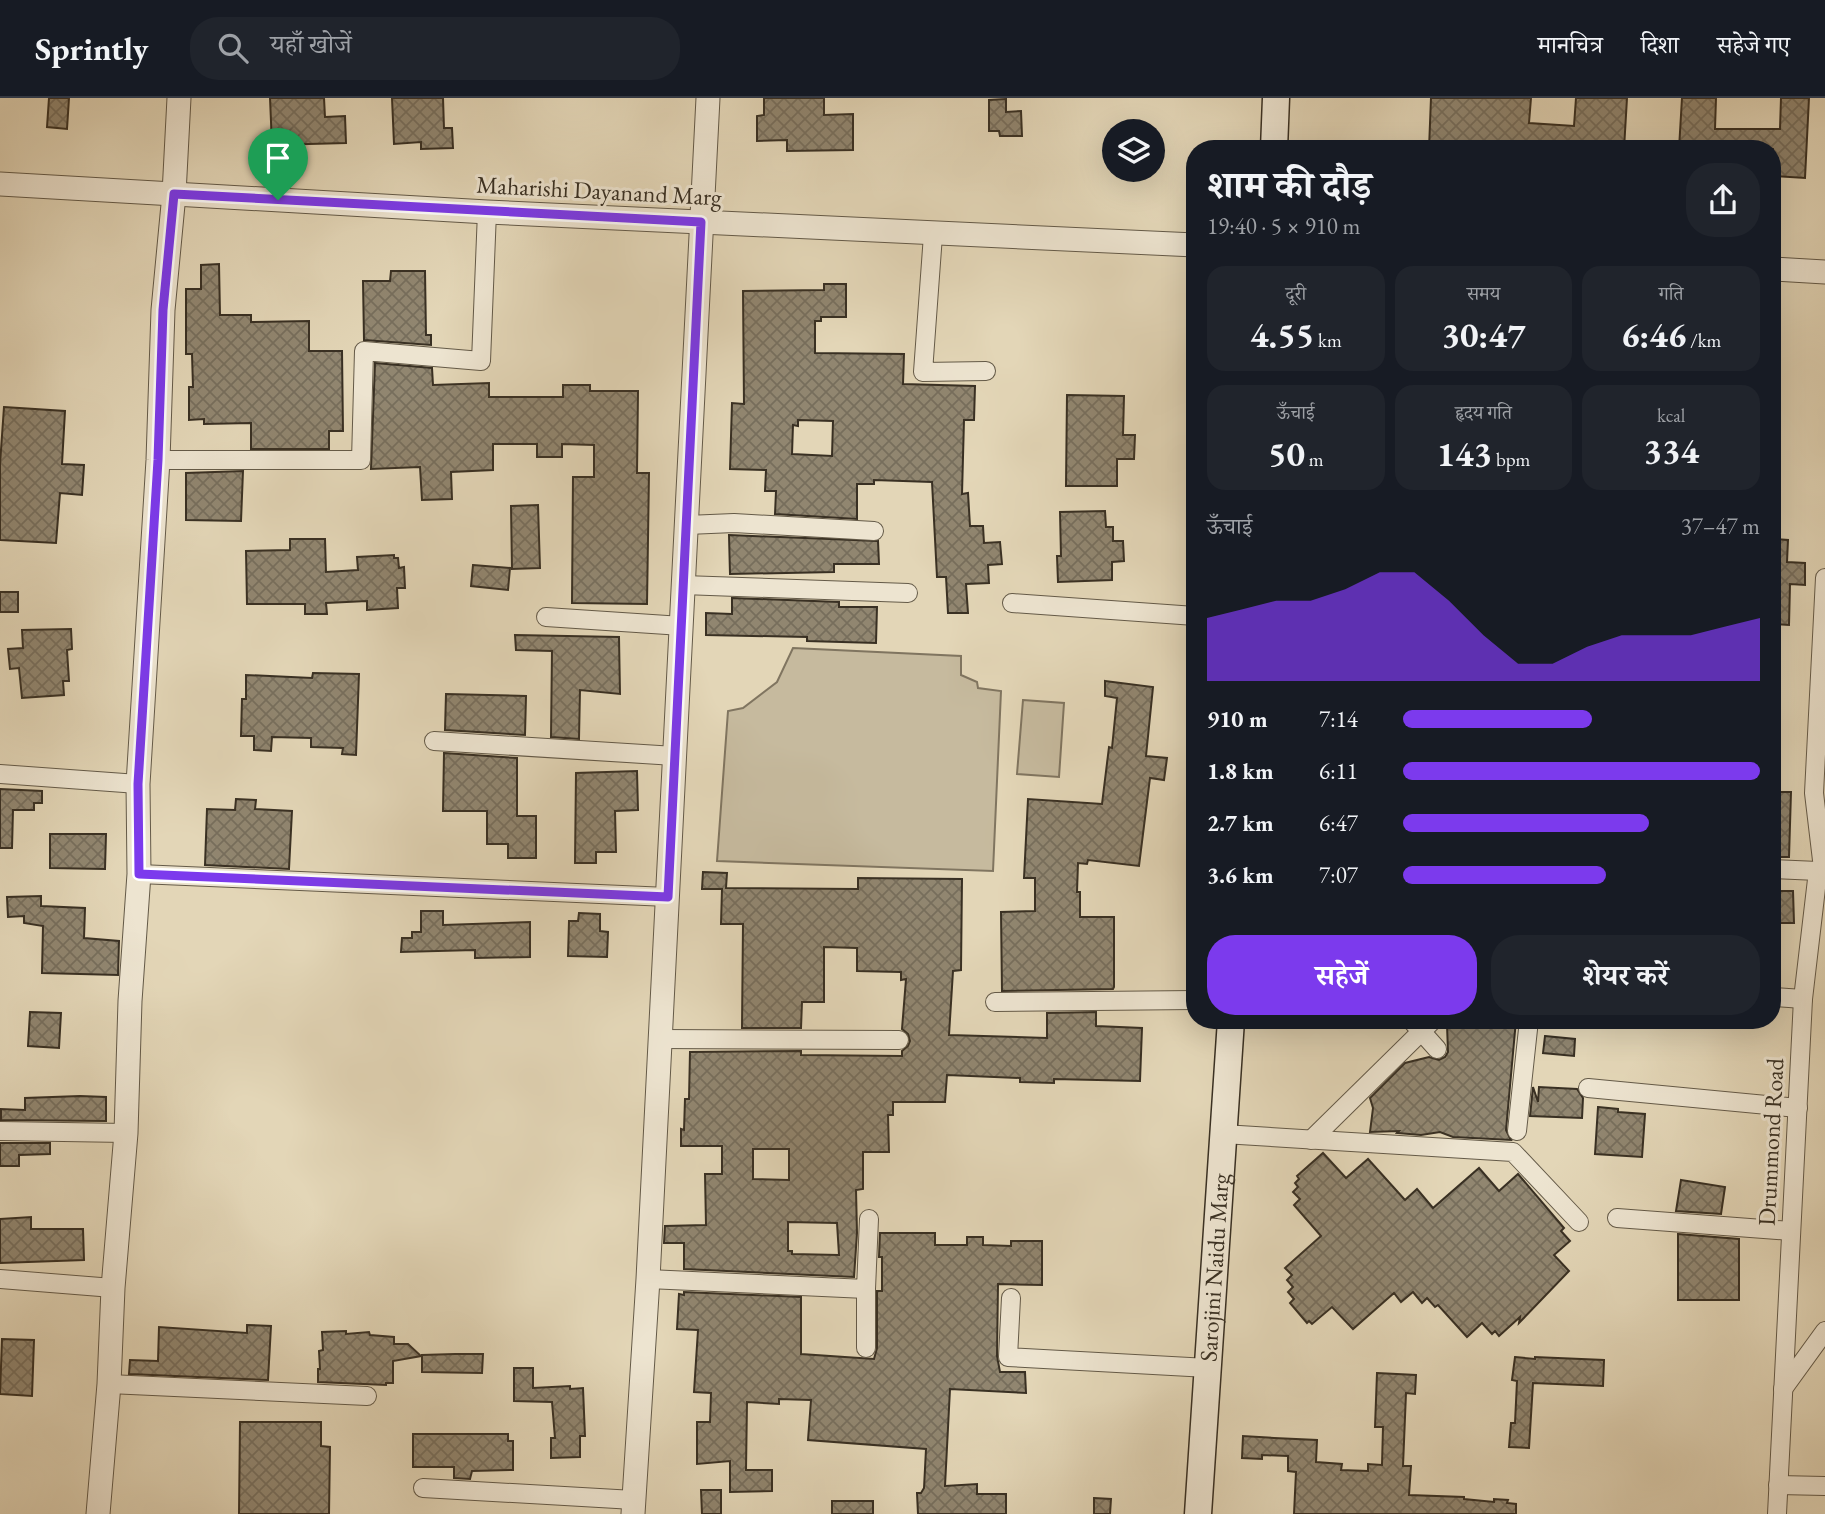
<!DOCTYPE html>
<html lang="hi">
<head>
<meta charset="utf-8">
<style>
	:root { --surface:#171b24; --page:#20242c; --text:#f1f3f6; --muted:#9ea1a6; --line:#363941; --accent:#7c3aed }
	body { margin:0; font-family:"EB Garamond","Noto Serif Devanagari",serif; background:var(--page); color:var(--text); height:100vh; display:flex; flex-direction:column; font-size:26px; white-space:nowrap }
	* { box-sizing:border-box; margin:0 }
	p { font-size:23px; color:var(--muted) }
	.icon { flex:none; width:38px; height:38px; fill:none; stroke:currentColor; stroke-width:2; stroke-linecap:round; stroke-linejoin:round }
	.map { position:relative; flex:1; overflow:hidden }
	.side { position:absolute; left:1186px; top:42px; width:595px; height:889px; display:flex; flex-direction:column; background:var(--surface); border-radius:28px; box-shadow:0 7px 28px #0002 }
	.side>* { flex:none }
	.tools { position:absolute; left:1102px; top:21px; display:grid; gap:14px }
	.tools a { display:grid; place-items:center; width:63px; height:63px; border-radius:50%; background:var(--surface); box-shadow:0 7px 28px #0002; font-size:35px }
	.pin { position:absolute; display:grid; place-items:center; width:60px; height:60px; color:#fff; margin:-72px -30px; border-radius:50% 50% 50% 0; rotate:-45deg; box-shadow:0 0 7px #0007 }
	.pin .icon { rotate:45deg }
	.round { display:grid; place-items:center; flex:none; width:74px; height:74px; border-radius:28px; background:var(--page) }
	.overview { display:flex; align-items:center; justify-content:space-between; height:119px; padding:0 21px }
	h1 { font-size:38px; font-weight:700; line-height:52px }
	.metrics { display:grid; grid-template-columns:repeat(3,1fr); gap:10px; height:119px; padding:7px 21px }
	.metrics div { display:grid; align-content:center; border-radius:18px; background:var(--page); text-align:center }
	.metrics b { font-size:35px; font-weight:700 }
	.metrics small { font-size:19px; font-weight:400 }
	.metrics p { font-size:19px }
	.chart { height:196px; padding:14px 21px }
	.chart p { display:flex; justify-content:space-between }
	.chart svg { width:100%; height:126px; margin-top:7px; fill:var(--accent); opacity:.7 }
	.cta { display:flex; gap:14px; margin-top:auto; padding:14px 21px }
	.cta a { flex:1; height:80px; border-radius:28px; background:var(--accent); color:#fff; font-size:28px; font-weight:700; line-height:80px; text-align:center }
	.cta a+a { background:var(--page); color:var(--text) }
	ul { padding:0 21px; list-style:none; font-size:23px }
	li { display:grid; grid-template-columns:112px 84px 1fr; align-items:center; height:52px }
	li i { height:18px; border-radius:9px; background:var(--accent) }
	header { display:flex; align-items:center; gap:42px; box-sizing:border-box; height:98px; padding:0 35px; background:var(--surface); border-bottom:2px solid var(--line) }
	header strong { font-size:33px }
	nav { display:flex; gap:38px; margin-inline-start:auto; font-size:24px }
	.search { width:490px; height:63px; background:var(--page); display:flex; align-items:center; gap:18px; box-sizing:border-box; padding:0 24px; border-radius:28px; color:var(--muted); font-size:26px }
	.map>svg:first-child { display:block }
	.pitch { fill:#c6ba9e; stroke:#807560; stroke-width:2 }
	.building { fill:url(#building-cross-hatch); stroke:#393023; stroke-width:2; fill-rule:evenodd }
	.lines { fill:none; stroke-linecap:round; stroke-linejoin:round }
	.minor-casing { stroke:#645a48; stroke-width:20 }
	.tertiary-casing { stroke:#645a48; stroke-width:25 }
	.secondary-casing { stroke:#393023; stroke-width:29 }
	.minor { stroke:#ede4d0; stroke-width:18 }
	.tertiary { stroke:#ede4d0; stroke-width:23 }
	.secondary { stroke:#ede4d0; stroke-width:26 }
	.route-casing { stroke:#fff; stroke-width:14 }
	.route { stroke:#7c3aed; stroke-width:9 }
	.labels { text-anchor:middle; stroke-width:6; stroke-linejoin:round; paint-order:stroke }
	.street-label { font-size:24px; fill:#393023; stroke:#ede4d0 }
</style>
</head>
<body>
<header>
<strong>Sprintly</strong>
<div class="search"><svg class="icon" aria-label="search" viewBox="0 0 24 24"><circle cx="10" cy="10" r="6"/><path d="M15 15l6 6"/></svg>यहाँ खोजें</div>
<nav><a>मानचित्र</a><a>दिशा</a><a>सहेजे गए</a></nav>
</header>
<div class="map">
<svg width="1825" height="1416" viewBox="0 0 1825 1416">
	<defs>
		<pattern id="building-cross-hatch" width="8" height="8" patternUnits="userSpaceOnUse" patternTransform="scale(1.75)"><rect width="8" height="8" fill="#918670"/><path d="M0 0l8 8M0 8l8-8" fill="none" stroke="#776e5c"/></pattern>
	</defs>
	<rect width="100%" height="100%" fill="#e3d6b7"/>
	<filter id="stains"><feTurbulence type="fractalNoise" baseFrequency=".00286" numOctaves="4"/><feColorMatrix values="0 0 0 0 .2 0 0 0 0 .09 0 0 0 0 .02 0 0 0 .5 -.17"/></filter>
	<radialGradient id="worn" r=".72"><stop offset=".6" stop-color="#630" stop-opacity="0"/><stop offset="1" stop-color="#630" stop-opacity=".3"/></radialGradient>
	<g class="pitch">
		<polygon points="793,550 961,558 961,577 977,584 978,590 1001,593 993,773 717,763 728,613 743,610 777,584"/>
		<polygon points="1023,602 1064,605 1059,679 1017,676"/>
	</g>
	<g class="building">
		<polygon points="49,0 69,0 67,31 47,29"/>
		<polygon points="270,0 324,0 325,19 345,18 346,45 272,47"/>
		<polygon points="392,0 443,0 444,30 452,30 453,50 421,51 421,44 394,46"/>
		<polygon points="764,0 824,0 824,17 853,16 853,52 787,53 787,42 757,43 757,18 764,17"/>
		<polygon points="1431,0 1531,0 1529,25 1574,28 1576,0 1627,0 1624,51 1429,51"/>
		<polygon points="1682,0 1716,0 1715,31 1780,31 1781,0 1809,0 1805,80 1773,78 1773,51 1679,51"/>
		<polygon points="1006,1 1006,14 1021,13 1022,38 1000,38 999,33 989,33 989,2"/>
		<polygon points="219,166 220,217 251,217 251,224 309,223 309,253 342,253 343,333 329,333 329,351 251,351 251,325 204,326 204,321 189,322 189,289 193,289 192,256 186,256 186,191 201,191 201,167"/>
		<polygon points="391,173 425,173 426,237 431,237 431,247 364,242 363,183 390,183"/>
		<path d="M 824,186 L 846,186 L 846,219 L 821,219 L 821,223 L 815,223 L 815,255 L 904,256 L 903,286 L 975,288 L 974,322 L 964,322 L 962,396 L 968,395 L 970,428 L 983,428 L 984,445 L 1000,444 L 1002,466 L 988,467 L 989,485 L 966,486 L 968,515 L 948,515 L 946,479 L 937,479 L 932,384 L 874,382 L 874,386 L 857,386 L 857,421 L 775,416 L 776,393 L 765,393 L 766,372 L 730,371 L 732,305 L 744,306 L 743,193 L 824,192 ZM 798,322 L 833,323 L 832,358 L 792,356 L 793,327 L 798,328 Z"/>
		<polygon points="375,265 432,270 433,287 489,285 489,299 563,299 563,287 590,287 590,293 638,293 637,375 649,375 647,506 572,505 573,379 594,379 594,347 562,346 562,359 537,359 537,346 493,346 493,372 451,374 452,401 422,402 420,369 371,371"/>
		<polygon points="1067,297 1124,298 1123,337 1135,337 1134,361 1117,361 1117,388 1066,388"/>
		<polygon points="4,309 65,313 62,366 84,367 82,397 60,395 56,445 0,442 0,366"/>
		<polygon points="243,373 241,423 186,422 186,375"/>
		<polygon points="538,407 540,470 512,471 511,408"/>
		<polygon points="1105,413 1106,429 1113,429 1113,443 1123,443 1124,463 1112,464 1112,482 1058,484 1057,458 1061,458 1060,414"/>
		<polygon points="729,437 878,443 879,466 834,466 834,474 730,476"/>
		<polygon points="290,441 325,441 326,474 358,472 357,459 394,457 394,460 398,460 399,470 404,469 405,490 397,490 398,510 367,512 367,503 326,505 327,516 305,516 305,506 247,506 246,453 290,452"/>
		<polygon points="1773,441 1788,442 1787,464 1805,465 1805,487 1790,486 1789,527 1773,526"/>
		<polygon points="473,467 510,470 508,492 471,488"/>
		<rect x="0" y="494" width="18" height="20"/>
		<polygon points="732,500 839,504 839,509 877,509 876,545 807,543 807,539 706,537 706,515 732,516"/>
		<polygon points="71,531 72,551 67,552 69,583 63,583 64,597 22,600 19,570 10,571 8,551 23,550 22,532"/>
		<polygon points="515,537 619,539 620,596 580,592 579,641 551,639 552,553 516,552"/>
		<polygon points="313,575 359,576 356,657 342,656 343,650 311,649 311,640 272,639 271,653 254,652 254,638 241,638 242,601 246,601 246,577 312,580"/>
		<polygon points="1105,583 1153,589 1146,658 1167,660 1164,682 1150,680 1139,768 1088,762 1087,766 1078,765 1077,794 1080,794 1080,819 1114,819 1114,889 1113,891 1002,893 1001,814 1035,813 1035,780 1024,780 1028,701 1102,706 1109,649 1112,650 1117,600 1105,598"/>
		<polygon points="446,596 526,598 525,637 445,632"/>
		<polygon points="444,655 517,660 517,718 536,718 536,760 508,760 508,746 487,746 487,713 443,713"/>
		<polygon points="637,673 638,712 615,713 616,754 596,754 596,765 575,765 576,675"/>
		<polygon points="0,691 42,693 42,705 34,705 34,712 13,712 12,750 0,750"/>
		<polygon points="1773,694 1791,694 1789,759 1773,759"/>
		<polygon points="236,701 256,702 255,711 292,713 289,771 205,767 207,711 235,712"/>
		<polygon points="50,736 106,736 105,771 50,770"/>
		<path d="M 703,774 L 727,775 L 726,790 L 858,791 L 858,780 L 962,781 L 961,872 L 953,873 L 949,937 L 1047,940 L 1047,915 L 1096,914 L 1096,928 L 1142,930 L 1140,983 L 1054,981 L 1054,985 L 1020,984 L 1020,980 L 947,977 L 945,1004 L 893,1004 L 893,1017 L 888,1017 L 889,1054 L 863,1054 L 863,1091 L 856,1092 L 857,1135 L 854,1179 L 684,1171 L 684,1145 L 664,1145 L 665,1128 L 706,1127 L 705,1076 L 722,1076 L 722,1048 L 681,1048 L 681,1031 L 684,1032 L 685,1001 L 689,1001 L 690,954 L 801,953 L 801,957 L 902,958 L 902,953 L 908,948 L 910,943 L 908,936 L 902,931 L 906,881 L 901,882 L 901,874 L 857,873 L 857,850 L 824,849 L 824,904 L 802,904 L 801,930 L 742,930 L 743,826 L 721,826 L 722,791 L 702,791 ZM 753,1051 L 789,1051 L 789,1082 L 753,1081 ZM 788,1124 L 837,1125 L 839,1157 L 792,1156 L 792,1153 L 788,1153 Z"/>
		<polygon points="1773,793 1793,793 1794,825 1773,825"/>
		<polygon points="41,798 41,808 85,810 84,840 119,843 118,877 42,875 43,828 24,825 24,818 8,819 7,799"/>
		<polygon points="421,813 443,813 443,827 530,824 530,859 475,860 475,852 401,854 402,840 412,840 412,834 421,834"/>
		<polygon points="579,815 600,816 600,833 608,834 607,859 568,858 569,823 578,823"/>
		<polygon points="30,914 61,915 59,950 28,948"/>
		<polygon points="1453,922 1516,922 1506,1032 1511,1042 1453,1039 1440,1034 1421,1037 1397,1035 1399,1033 1370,1034 1373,1010 1370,1000 1405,965 1429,959 1439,962 1445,959 1448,954 1447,927"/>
		<polygon points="1545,938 1575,941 1574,958 1543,955"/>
		<polygon points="1533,989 1538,1004 1539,989 1577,991 1583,1000 1582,1020 1530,1018"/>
		<polygon points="80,998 106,999 106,1023 1,1022 1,1011 25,1012 25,1000"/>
		<polygon points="1598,1009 1618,1011 1618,1014 1645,1016 1642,1059 1595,1056"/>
		<polygon points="0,1045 50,1045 50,1056 19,1057 19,1068 0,1068"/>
		<polygon points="1323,1055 1346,1080 1368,1061 1405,1102 1417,1091 1433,1110 1479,1070 1499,1093 1518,1076 1564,1130 1561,1133 1570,1143 1554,1157 1569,1173 1519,1225 1520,1219 1499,1238 1495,1233 1492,1236 1482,1225 1467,1239 1438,1207 1435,1209 1427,1200 1422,1205 1413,1194 1401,1204 1394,1195 1353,1231 1332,1209 1312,1226 1309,1223 1307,1225 1290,1205 1294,1201 1288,1194 1293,1189 1287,1182 1292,1177 1285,1170 1321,1138 1294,1107 1300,1101 1293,1094 1298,1089 1295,1085 1299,1081 1297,1078"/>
		<polygon points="1681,1082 1725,1089 1721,1116 1676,1113"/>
		<polygon points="31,1119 31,1131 83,1131 84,1162 0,1165 0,1121"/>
		<polygon points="880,1135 935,1135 935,1147 967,1147 967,1139 983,1139 983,1147 1011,1148 1011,1143 1042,1143 1042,1187 998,1186 997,1258 1000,1274 1025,1274 1026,1295 950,1291 945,1388 977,1386 977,1396 1006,1396 1006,1416 918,1416 917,1395 921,1395 924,1390 926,1351 808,1342 811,1302 779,1301 779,1306 747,1304 746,1372 772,1372 772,1393 730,1394 730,1363 697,1366 697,1324 710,1324 711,1295 694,1294 698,1232 677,1231 679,1196 684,1197 684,1194 801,1199 801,1256 874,1261 877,1250 877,1193 882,1193 882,1159 879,1159"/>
		<polygon points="1678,1136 1739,1141 1739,1202 1678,1202"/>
		<polygon points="247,1227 271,1228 268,1282 129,1276 130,1262 158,1263 159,1229 247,1235"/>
		<polygon points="346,1233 346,1236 369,1234 370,1237 394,1239 394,1246 408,1246 421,1258 393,1263 393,1285 386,1285 386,1287 318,1284 318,1271 320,1271 319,1253 323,1252 322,1234"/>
		<polygon points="2,1241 34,1242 32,1298 0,1296"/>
		<polygon points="455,1256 483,1256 482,1275 422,1274 422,1257"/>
		<polygon points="1515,1259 1535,1261 1535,1259 1604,1262 1603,1288 1533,1285 1529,1350 1509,1349 1511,1325 1515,1325 1517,1283 1512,1282"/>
		<polygon points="514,1270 533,1270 533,1290 570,1288 570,1291 583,1290 585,1338 580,1338 580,1359 551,1360 551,1340 555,1340 552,1304 514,1303"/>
		<polygon points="1377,1275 1416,1277 1415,1296 1406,1295 1403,1368 1411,1368 1409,1397 1464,1399 1464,1401 1494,1404 1494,1401 1508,1402 1507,1405 1516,1406 1516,1416 1294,1416 1296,1374 1288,1373 1288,1358 1262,1357 1262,1361 1242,1360 1243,1338 1274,1340 1317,1342 1316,1364 1342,1366 1341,1372 1368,1373 1368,1366 1382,1367 1383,1329 1375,1329"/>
		<polygon points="240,1324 321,1324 321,1348 330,1349 329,1416 239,1416"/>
		<polygon points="413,1336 508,1336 508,1343 513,1343 513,1372 472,1373 470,1381 454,1380 454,1369 413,1369"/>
		<polygon points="701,1392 721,1392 721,1416 702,1416"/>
		<polygon points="1094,1400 1111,1401 1110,1416 1094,1416"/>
		<rect x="832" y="1403" width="41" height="13"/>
	</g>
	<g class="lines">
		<defs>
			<g id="minor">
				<polyline points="933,137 923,274 986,273"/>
				<polyline points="158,362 361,362 364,253 481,263 487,114"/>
				<polyline points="687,427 734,425 874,433"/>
				<polyline points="683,487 908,495"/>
				<polyline points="1012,505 1195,518"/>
				<polyline points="546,519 682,528"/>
				<polyline points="434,643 675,658"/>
				<polyline points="0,676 138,686"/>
				<polyline points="1773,771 1818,773"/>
				<polyline points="139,776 668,799"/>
				<polyline points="1773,899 1803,901"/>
				<polyline points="995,904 1195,902"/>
				<polyline points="1411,922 1437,951"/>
				<polyline points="660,941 899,942"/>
				<polyline points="1588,990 1798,1010"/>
				<polyline points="0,1033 126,1035"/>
				<polyline points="1517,1033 1529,922"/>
				<polyline points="1223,1036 1513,1054 1579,1124"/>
				<polyline points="1311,1042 1433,922"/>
				<polyline points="1617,1120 1791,1133"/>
				<polyline points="0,1181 113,1190"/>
				<polyline points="648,1181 866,1191 869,1121"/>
				<polyline points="1011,1200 1008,1259 1208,1270"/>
				<polyline points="866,1250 866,1191"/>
				<polyline points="109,1286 367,1298"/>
				<polyline points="1783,1291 1825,1233"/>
				<polyline points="1778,1387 1825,1388"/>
				<polyline points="423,1390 634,1402"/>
				<polyline points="1777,1416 1803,901 1818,773 1824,779 1814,695 1825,480"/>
			</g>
			<g id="tertiary">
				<polyline points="0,86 487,114 1195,147"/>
				<polyline points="1773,171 1825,174"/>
				<polyline points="98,1416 109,1286 113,1190 126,1035 130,903 139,776 138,686 158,362 163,212 174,96 179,0"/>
				<polyline points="633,1416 648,1181 708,0"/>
			</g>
			<g id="secondary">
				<polyline points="1274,51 1276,0"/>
				<path id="s1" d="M 1198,1416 L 1231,922"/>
			</g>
		</defs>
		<use href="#minor" class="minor-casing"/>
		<use href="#tertiary" class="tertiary-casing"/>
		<use href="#secondary" class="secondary-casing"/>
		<use href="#minor" class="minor"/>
		<use href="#tertiary" class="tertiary"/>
		<use href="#secondary" class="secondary"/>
	</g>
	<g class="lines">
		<defs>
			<polygon id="route" points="174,96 701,124 668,799 139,776 138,686 158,362 163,212"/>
		</defs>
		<use href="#route" class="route-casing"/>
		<use href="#route" class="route"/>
	</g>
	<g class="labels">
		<g class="street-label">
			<text transform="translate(599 93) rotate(3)" y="8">Maharishi Dayanand Marg</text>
			<text transform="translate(1771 1044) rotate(-87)" y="8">Drummond Road</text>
			<text dy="8" stroke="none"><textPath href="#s1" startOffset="247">Sarojini Naidu Marg</textPath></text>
		</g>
	</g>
	<rect width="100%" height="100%" filter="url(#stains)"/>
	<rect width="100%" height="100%" fill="url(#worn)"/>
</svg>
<div class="tools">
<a><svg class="icon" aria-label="layers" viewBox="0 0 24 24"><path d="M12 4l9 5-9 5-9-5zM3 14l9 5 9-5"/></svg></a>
</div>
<div class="pin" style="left:278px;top:102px;background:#1e9e55"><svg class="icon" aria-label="arrive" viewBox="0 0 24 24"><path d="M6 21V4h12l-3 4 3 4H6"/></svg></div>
<section class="side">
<div class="overview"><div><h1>शाम की दौड़</h1><p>19:40 · 5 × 910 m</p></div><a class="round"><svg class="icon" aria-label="share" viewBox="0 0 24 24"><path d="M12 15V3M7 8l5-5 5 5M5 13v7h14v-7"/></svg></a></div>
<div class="metrics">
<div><p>दूरी</p><b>4.55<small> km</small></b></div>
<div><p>समय</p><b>30:47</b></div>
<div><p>गति</p><b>6:46<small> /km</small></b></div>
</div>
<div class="metrics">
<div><p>ऊँचाई</p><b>50<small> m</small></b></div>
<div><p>हृदय गति</p><b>143<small> bpm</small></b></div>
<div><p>kcal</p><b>334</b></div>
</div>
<div class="chart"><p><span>ऊँचाई</span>37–47 m</p>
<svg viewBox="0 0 160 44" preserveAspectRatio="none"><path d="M0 44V22L10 19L20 16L30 16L40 12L50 6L60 6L70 16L80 28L90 38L100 38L110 32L120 28L130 28L140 28L150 25L160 22V44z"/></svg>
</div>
<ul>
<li><b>910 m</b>7:14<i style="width:53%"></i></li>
<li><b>1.8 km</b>6:11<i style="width:100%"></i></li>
<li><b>2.7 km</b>6:47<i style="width:69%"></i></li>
<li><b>3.6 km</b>7:07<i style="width:57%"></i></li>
</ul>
<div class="cta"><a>सहेजें</a><a>शेयर करें</a></div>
</section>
</div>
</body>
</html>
